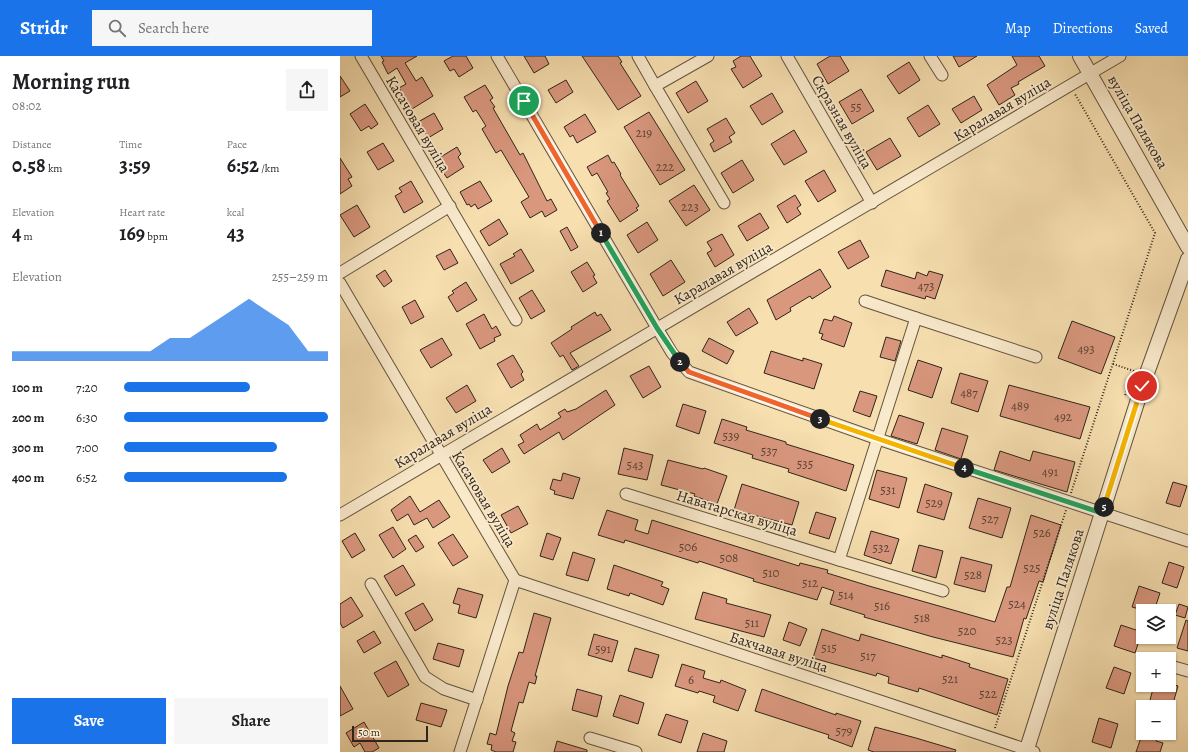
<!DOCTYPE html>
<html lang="en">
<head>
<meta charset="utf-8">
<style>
	:root { --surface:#fff; --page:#f6f6f6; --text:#202124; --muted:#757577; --accent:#1a73e8 }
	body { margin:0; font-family:Alegreya,serif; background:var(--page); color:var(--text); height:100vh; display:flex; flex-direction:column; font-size:15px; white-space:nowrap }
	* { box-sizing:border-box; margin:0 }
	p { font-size:13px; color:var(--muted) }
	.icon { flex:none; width:22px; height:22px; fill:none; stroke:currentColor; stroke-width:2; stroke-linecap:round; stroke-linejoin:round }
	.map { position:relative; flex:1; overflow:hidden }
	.details { display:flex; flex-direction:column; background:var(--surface); width:340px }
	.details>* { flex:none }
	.tools { position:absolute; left:796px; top:548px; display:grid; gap:8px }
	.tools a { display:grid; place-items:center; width:40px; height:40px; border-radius:0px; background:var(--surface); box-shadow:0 1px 3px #0004; font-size:20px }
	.scale { position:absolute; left:12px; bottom:10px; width:76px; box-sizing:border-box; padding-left:4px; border:2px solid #2f251a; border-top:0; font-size:11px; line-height:14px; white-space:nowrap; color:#2f251a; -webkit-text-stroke:3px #faeacc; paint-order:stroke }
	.pin { position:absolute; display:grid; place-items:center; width:34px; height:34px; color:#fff; margin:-17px; border:2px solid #fff; border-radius:50%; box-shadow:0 1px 4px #0007 }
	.km { position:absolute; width:20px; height:20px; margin:-10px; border-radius:50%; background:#222; color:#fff; font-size:11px; line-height:20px; text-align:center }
	.round { display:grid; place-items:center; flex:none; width:42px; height:42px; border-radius:0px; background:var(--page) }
	.overview { display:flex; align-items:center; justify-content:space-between; height:68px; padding:0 12px }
	h1 { font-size:22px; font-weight:700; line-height:30px }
	.figures { display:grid; grid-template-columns:repeat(3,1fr); gap:6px; height:68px; padding:4px 12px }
	.figures div { display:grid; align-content:center }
	.figures b { font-size:20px; font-weight:700 }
	.figures small { font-size:11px; font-weight:400 }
	.figures p { font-size:11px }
	.chart { height:112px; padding:8px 12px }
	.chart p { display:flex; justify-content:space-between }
	.chart svg { width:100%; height:72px; margin-top:4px; fill:var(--accent); opacity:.7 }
	.button { display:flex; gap:8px; margin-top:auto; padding:8px 12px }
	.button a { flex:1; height:46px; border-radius:0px; background:var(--accent); color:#fff; font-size:16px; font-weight:700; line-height:46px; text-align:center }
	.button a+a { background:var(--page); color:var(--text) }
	ul { padding:0 12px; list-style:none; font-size:13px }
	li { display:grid; grid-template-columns:64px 48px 1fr; align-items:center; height:30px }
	li i { height:10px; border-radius:5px; background:var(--accent) }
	header { display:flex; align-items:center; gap:24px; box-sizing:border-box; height:56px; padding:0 20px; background:var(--accent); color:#fff }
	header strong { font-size:19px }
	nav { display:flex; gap:22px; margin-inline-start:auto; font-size:14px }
	.search { width:280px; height:36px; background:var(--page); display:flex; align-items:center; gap:10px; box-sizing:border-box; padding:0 14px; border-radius:0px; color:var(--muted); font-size:15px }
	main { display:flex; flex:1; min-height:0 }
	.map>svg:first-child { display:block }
	.building { fill:#d9977e; stroke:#2f251a }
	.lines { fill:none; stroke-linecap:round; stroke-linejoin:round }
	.minor-casing { stroke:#615440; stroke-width:13 }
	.tertiary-casing { stroke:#615440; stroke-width:16 }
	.path { stroke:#2f251a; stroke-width:2; stroke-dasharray:1 2; stroke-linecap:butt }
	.minor { stroke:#faeacc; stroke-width:11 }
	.tertiary { stroke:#faeacc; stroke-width:14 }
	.split-1-casing { stroke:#fff; stroke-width:8 }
	.split-2-casing { stroke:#fff; stroke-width:8 }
	.split-3-casing { stroke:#fff; stroke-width:8 }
	.split-4-casing { stroke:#fff; stroke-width:8 }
	.split-5-casing { stroke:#fff; stroke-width:8 }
	.split-6-casing { stroke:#fff; stroke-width:8 }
	.split-1 { stroke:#f0652b; stroke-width:5 }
	.split-2 { stroke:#22a559; stroke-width:5 }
	.split-3 { stroke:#f0652b; stroke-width:5 }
	.split-4 { stroke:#f5b400; stroke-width:5 }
	.split-5 { stroke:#22a559; stroke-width:5 }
	.split-6 { stroke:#f5b400; stroke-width:5 }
	.labels { text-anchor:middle; stroke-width:3.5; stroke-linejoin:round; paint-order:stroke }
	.number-label { font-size:13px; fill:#5a4233 }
	.street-label { font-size:15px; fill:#2f251a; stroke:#faeacc }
</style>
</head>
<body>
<header>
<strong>Stridr</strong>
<div class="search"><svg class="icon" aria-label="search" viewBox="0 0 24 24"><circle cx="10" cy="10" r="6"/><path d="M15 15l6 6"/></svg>Search here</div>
<nav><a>Map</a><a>Directions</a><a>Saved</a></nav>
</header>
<main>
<section class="details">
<div class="overview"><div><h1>Morning run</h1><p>08:02</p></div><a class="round"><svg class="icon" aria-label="share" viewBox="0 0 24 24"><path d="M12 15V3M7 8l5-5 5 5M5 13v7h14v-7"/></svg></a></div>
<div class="figures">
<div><p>Distance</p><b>0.58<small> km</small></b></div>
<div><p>Time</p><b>3:59</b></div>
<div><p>Pace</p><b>6:52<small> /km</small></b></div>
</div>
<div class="figures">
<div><p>Elevation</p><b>4<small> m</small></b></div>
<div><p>Heart rate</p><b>169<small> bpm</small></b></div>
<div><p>kcal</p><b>43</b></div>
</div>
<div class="chart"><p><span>Elevation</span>255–259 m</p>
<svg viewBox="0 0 160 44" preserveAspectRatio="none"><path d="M0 44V38L10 38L20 38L30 38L40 38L50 38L60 38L70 38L80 30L90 30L100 22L110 14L120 6L130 14L140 22L150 38L160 38V44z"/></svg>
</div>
<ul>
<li><b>100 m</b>7:20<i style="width:62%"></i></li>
<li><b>200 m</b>6:30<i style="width:100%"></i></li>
<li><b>300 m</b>7:00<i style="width:75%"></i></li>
<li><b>400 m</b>6:52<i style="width:80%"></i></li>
</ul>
<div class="button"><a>Save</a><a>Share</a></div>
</section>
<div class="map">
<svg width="848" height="696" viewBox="0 0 848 696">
	<rect width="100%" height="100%" fill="#f7dfb0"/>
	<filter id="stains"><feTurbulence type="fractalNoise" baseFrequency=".005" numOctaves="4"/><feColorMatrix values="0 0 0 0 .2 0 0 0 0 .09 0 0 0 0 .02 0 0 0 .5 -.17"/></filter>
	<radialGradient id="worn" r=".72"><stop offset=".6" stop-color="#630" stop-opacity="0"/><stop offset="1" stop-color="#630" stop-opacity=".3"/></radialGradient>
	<g class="building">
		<polygon points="41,0 77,0 65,7 76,25 82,21 93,40 72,53 59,32 66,28 57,12 48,18 42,6 44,5"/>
		<polygon points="113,0 126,0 133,12 119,21 114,13 110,15 104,5"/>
		<polygon points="184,0 205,0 209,8 194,17"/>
		<polygon points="242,0 278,0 282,6 280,7 301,40 278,54"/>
		<polygon points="401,0 410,0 422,20 403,32 391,13 396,11 393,5"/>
		<polygon points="490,0 500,0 509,15 488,28 477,8"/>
		<polygon points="613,0 637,0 619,11"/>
		<polygon points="672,0 699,0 705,10 678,26 679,28 671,32 675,39 659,49 647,29 677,9"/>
		<polygon points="569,6 580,24 559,38 547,20"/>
		<polygon points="0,20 10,35 0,41"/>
		<polygon points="226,24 233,36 216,47 208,34"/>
		<polygon points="356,25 368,45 348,57 336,37"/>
		<polygon points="145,29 153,42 150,44 155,51 153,52 180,99 183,97 207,145 211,143 217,154 205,161 202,155 190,162 181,146 189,141 161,94 156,97 142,73 146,70 136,54 133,56 124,41"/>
		<polygon points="521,33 534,55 512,68 499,46"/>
		<polygon points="432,37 443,56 422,69 410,50"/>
		<polygon points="634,40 642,54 621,67 612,53"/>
		<polygon points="25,48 38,68 31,73 29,70 21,75 10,58"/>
		<polygon points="588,49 600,68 579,81 567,62"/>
		<polygon points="309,56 345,114 320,129 284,71"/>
		<polygon points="94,57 103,73 88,82 78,66"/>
		<polygon points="245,58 256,76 237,87 233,79 230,81 224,71"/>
		<polygon points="386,62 395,77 389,81 392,86 374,96 370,88 374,85 367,73"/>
		<polygon points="454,74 467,96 444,109 431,88"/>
		<polygon points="550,82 561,100 537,114 526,96"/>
		<polygon points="43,87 54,105 38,114 27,96"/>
		<polygon points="117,91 121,98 118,101 124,111 107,122 101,113 104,111 99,102"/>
		<polygon points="268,99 272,107 274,106 281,118 280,119 299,150 296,152 298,154 280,166 267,145 270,143 266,137 268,136 257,117 252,120 247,111"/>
		<polygon points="0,102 12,121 8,123 12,130 0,138"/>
		<polygon points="402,104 414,124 393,137 381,117"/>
		<polygon points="484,114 496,135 478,146 465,125"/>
		<polygon points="71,125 83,146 64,157 55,140 62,136 59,132"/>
		<polygon points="140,125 152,145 138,153 135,148 131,151 129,148 127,149 120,136"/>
		<polygon points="354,129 370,154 346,170 329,145"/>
		<polygon points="455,139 461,149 457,152 461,158 447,167 437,150"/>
		<polygon points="17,149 30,171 14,181 0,159"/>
		<polygon points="420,157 429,172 407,185 398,170"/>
		<polygon points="159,163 168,178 149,190 140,175"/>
		<polygon points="307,166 318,184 298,197 287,179"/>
		<polygon points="227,171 238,191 231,195 220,175"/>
		<polygon points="382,178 394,199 375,211 367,197 372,194 367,186"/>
		<polygon points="520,184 529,201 508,213 498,196"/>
		<polygon points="110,193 118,207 104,214 96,200"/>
		<polygon points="181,193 194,215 171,228 160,208 175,200 173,198"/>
		<polygon points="331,204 345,226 323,240 310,218"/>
		<polygon points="247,206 255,219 253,220 257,227 243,236 231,216"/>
		<polygon points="480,213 491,231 472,243 470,240 450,252 451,255 436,264 427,244"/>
		<polygon points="45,214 52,225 44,231 36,220"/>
		<polygon points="546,214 575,223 577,216 587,220 589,215 603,219 595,243 586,240 585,243 541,230"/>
		<polygon points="126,226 137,244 117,256 108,241 114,237 112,235"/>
		<polygon points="192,234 205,255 191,263 179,242"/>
		<polygon points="75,244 84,261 71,268 62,251"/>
		<polygon points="409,252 418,267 396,280 387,266"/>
		<polygon points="255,256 257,260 261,258 271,274 230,297 239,310 232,314 223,299 220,301 211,287 232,273 231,271"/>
		<polygon points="144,258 152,273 156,270 161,279 154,282 155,285 140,293 126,268"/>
		<polygon points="494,260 512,267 504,291 481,283 483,278 479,277 484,263 492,265"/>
		<polygon points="732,265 775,281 761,318 718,302"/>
		<polygon points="546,281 561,285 555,305 540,301"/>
		<polygon points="102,282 112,299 91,312 80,294"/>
		<polygon points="369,282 394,295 387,308 362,295"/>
		<polygon points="431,295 463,305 463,302 482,308 474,333 424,317"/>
		<polygon points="173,299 183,316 181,318 184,324 171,332 157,308"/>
		<polygon points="578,304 602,312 592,342 568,334"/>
		<polygon points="309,310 321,331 303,342 290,320"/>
		<polygon points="620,317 648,325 638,356 611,347"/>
		<polygon points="127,329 136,345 116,357 106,342"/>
		<polygon points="669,329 750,351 740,383 660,360"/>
		<polygon points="266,334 275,349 223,384 219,376 184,398 178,389 184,386 180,379 197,368 200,374 221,361 218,357 225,353 227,356 236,353"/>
		<polygon points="520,335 537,340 530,361 513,355"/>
		<polygon points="343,348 366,355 359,378 336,370"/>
		<polygon points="559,359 584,367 577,388 551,380"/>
		<polygon points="382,363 407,371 406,374 446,386 446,388 514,409 506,435 448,416 449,413 412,402 413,399 374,387"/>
		<polygon points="602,372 628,380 621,403 595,394"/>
		<polygon points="162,392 170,406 152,417 143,404"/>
		<polygon points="284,392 313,399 307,424 278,418"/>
		<polygon points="660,395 690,405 693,395 735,406 727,436 654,414"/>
		<polygon points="328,404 363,413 364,412 387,420 377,448 354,440 355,438 321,429"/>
		<polygon points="537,414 567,422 559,452 529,443"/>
		<polygon points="223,417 240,422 233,443 214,438 215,435 210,433 213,423 221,425"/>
		<polygon points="833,426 847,430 840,451 826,447"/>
		<polygon points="402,428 459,446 452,469 394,454"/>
		<polygon points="585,428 612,437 604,464 577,456"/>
		<polygon points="70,440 80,456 99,444 110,461 93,472 87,462 74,469 68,458 57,465 51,454"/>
		<polygon points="638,442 671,452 662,482 629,472"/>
		<polygon points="178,450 188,468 171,477 161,459"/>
		<polygon points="267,454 298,464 295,474 308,478 312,464 459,510 460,507 488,514 487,517 529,530 655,566 667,531 670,531 691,459 721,469 703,526 699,525 686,563 684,562 673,601 593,581 524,561 525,559 490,548 494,535 482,531 477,544 413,525 414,523 359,505 358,507 285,484 284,487 258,479"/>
		<polygon points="476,456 496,462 489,483 469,477"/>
		<polygon points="53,471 66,493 53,502 39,479"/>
		<polygon points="531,475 559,483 551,508 524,499"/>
		<polygon points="15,477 25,494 12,502 2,485"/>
		<polygon points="207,477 221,482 213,504 200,500"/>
		<polygon points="113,478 128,501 113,510 98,487"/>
		<polygon points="76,479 84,491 76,496 68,484"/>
		<polygon points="579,489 603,495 596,522 572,515"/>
		<polygon points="233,496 255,503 248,525 226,519"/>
		<polygon points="621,501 652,509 645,536 614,528"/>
		<polygon points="829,506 844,511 837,532 822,527"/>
		<polygon points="63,509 75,529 56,540 44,520"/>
		<polygon points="274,509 323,526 321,530 329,533 323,549 290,537 289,540 267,533"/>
		<polygon points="799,530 820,537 814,555 806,555 792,551"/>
		<polygon points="118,532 143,539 136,562 118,557 120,549 113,547"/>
		<polygon points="363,536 387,543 386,547 431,559 424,581 355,563"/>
		<polygon points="11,541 23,560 3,572 0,567 0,548"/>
		<polygon points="83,547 93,564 75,575 65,557"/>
		<polygon points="839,548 848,551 845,562 835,559"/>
		<polygon points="194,557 211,562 195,620 197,620 195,628 189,626 183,647 179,646 171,675 175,677 172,685 176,686 173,696 156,696 151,694 152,689 147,688 150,677 156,679 168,630 179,596 183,597"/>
		<polygon points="846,564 848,565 848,595 837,592"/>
		<polygon points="449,566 467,573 460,590 443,584"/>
		<polygon points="781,569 802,576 795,597 774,590"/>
		<polygon points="482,573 519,585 521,578 602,602 602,599 630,608 629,611 668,623 657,659 579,632 578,636 548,627 549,621 537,617 536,620 473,602"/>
		<polygon points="34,575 41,587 24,597 17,585"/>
		<polygon points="254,578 278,585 272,606 248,599"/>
		<polygon points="98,587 124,594 119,611 93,603"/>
		<polygon points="295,592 319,599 312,622 288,615"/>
		<polygon points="56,605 69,629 48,641 34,617"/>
		<polygon points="342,608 365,615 363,622 380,627 381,624 406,634 398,655 373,646 375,640 359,635 358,637 335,630"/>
		<polygon points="774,611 791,617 784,638 766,632"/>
		<polygon points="829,627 838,630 832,651 820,651 809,648 814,629 829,629"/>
		<polygon points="0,630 13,653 0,660"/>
		<polygon points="237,633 262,640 257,661 232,654"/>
		<polygon points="422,633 496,659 496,657 521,665 512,691 488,682 489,679 415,655"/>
		<polygon points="280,639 304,647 298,668 273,660"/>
		<polygon points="81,647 107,654 101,671 76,664"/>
		<polygon points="326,658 348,665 341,687 318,679"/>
		<polygon points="759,662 778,668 771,692 752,686"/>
		<polygon points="24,666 39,692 32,696 25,696 20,687 14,691 6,677"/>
		<polygon points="535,671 576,682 616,694 615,696 534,696 528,694"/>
		<polygon points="803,676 818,680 816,685 823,687 820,696 796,696"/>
		<polygon points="363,677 387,685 384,696 357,696"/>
		<polygon points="217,685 247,694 247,696 214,696"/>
	</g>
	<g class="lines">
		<defs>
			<g id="minor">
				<polyline points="21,0 176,264"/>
				<polyline points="157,0 317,272 332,297 349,316 538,383 848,485"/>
				<polyline points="298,0 315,30"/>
				<polyline points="368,0 315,30 384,147"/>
				<polyline points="447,0 532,147"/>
				<polyline points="590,0 602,19"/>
				<polyline points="0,217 110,150"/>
				<polyline points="0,227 175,524 120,696"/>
				<polyline points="525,245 576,262"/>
				<polyline points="286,438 499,504"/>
				<polyline points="0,459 780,0"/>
				<polyline points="175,524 694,696"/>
				<polyline points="31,528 85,621 104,633 137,644"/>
				<polyline points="603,535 499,504 576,262 696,301"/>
				<polyline points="834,611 848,615"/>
				<polyline points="250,682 296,696"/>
			</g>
			<g id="tertiary">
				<polyline points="740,0 848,191"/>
				<polyline points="686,696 802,331 848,203"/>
			</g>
		</defs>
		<use href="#minor" class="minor-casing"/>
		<use href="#tertiary" class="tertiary-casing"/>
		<g class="path">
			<polyline points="773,308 794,315 793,317"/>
			<polyline points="785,339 788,333"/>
			<polyline points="731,437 815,177 735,38"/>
			<polyline points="655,672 726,454"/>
		</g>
		<use href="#minor" class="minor"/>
		<use href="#tertiary" class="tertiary"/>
	</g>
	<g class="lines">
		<defs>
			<polyline id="split-1" points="184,45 261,177"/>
			<polyline id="split-2" points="261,177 317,272 340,306"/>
			<polyline id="split-3" points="340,306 349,316 480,363"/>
			<polyline id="split-4" points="480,363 624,412"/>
			<polyline id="split-5" points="624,412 762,457 764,451"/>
			<polyline id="split-6" points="764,451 802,330"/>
		</defs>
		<use href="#split-1" class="split-1-casing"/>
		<use href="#split-2" class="split-2-casing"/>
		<use href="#split-3" class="split-3-casing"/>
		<use href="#split-4" class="split-4-casing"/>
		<use href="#split-5" class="split-5-casing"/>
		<use href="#split-6" class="split-6-casing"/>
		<use href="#split-1" class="split-1"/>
		<use href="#split-2" class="split-2"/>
		<use href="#split-3" class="split-3"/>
		<use href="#split-4" class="split-4"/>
		<use href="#split-5" class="split-5"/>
		<use href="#split-6" class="split-6"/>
	</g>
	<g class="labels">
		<g class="number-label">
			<text x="516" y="55">55</text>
			<text x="304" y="81">219</text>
			<text x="325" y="115">222</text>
			<text x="350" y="155">223</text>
			<text x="586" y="234">473</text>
			<text x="746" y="297">493</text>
			<text x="629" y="341">487</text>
			<text x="680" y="354">489</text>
			<text x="723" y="365">492</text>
			<text x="391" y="384">539</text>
			<text x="429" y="399">537</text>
			<text x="465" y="412">535</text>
			<text x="295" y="413">543</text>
			<text x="710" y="420">491</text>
			<text x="548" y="438">531</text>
			<text x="594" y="451">529</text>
			<text x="650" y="467">527</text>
			<text x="702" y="481">526</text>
			<text x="348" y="495">506</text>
			<text x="541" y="496">532</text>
			<text x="389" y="506">508</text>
			<text x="692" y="516">525</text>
			<text x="431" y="521">510</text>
			<text x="633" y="523">528</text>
			<text x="470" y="531">512</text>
			<text x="506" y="543">514</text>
			<text x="677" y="552">524</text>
			<text x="542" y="554">516</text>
			<text x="582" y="566">518</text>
			<text x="412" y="571">511</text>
			<text x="627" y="579">520</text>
			<text x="664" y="588">523</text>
			<text x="489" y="596">515</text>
			<text x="263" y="597">591</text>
			<text x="528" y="604">517</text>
			<text x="610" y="627">521</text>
			<text x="351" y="628">6</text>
			<text x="648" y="642">522</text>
			<text x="504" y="679">579</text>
		</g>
		<g class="street-label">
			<text transform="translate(662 53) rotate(-31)" y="5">Каралавая вуліца</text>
			<text transform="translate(502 66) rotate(60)" y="5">Скразная вуліца</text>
			<text transform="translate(798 66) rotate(60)" y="5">вуліца Палякова</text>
			<text transform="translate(78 68) rotate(59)" y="5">Касачовая вуліца</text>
			<text transform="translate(383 217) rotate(-30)" y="5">Каралавая вуліца</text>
			<text transform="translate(103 380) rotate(-31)" y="5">Каралавая вуліца</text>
			<text transform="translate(144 443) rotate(59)" y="5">Касачовая вуліца</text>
			<text transform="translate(397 457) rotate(17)" y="5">Наватарская вуліца</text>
			<text transform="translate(723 523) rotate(-72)" y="5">вуліца Палякова</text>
			<text transform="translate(439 596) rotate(18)" y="5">Бахчавая вуліца</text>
		</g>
	</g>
	<rect width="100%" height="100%" filter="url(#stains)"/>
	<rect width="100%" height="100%" fill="url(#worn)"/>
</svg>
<div class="tools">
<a><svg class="icon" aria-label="layers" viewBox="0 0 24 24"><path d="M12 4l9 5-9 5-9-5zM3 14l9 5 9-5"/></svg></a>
<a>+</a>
<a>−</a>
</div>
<div class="scale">50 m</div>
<div class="pin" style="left:184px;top:45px;background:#1e9e55"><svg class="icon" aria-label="arrive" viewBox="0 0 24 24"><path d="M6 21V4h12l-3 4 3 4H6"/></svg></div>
<div class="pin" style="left:802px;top:330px;background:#d93025"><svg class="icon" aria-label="check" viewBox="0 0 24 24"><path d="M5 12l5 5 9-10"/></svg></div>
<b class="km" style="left:261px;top:177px">1</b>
<b class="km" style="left:340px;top:306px">2</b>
<b class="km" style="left:480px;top:363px">3</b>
<b class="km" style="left:624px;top:412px">4</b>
<b class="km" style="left:764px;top:451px">5</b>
</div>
</main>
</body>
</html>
